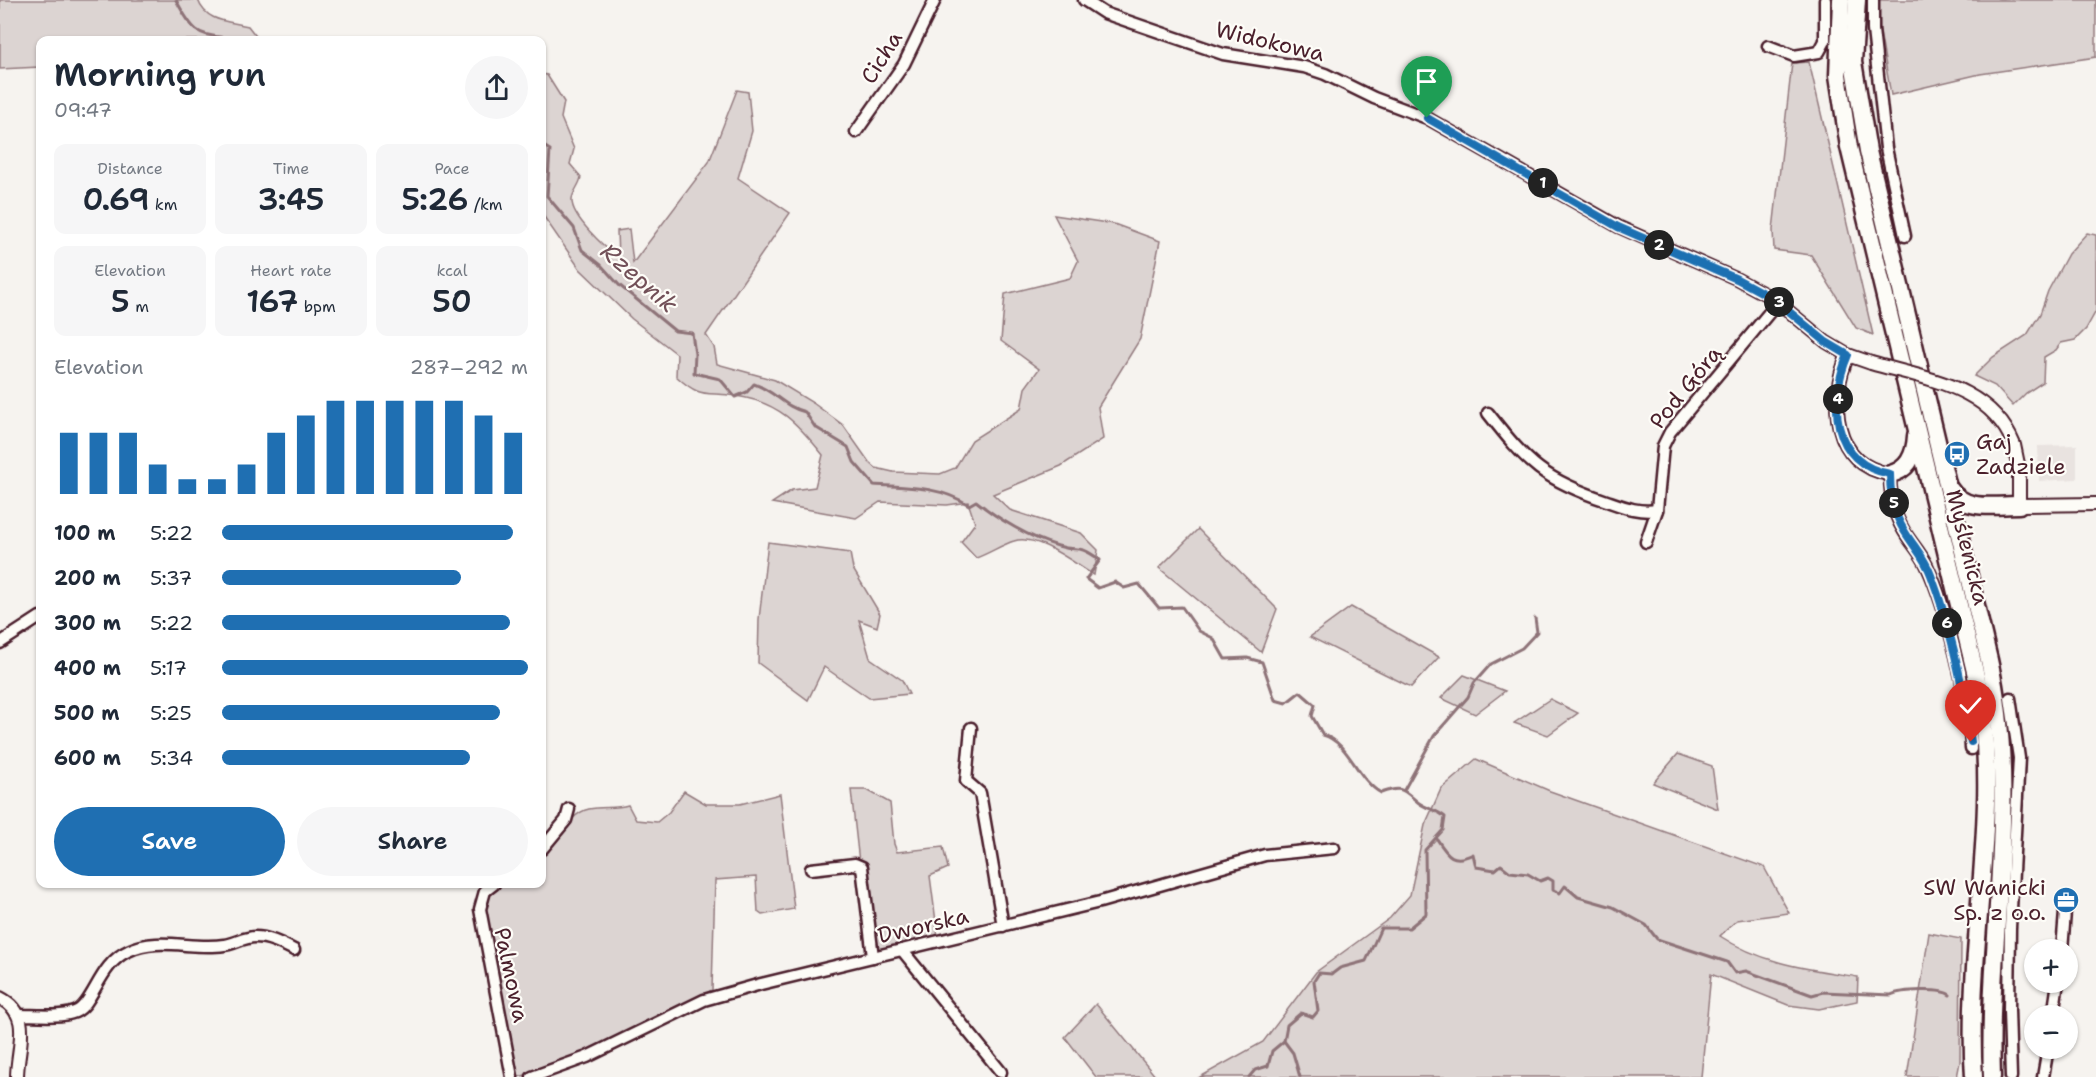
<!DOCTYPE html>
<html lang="en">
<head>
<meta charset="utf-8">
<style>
	:root { --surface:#fff; --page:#f6f6f7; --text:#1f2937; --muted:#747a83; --accent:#1f6fb2 }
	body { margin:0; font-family:"Shantell Sans",sans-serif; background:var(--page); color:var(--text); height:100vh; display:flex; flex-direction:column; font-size:22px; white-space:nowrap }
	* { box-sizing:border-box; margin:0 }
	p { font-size:20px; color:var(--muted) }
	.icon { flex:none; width:33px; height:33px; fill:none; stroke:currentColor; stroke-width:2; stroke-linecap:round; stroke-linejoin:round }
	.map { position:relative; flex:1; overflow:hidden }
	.drawer { position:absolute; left:36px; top:36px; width:510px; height:852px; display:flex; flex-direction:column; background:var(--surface); border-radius:12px; box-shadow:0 2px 4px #0004 }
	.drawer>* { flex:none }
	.tools { position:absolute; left:2024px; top:939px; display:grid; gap:12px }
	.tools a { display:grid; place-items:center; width:54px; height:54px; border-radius:50%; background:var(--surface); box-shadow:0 2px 4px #0004; font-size:30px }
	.pin { position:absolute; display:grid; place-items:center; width:51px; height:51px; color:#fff; margin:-62px -26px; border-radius:50% 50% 50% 0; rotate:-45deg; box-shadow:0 0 6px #0007 }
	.pin .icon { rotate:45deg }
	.km { position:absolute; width:30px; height:30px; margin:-15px; border-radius:50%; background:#222; color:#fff; font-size:16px; line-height:30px; text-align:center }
	.round { display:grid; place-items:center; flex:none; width:63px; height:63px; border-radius:32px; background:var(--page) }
	.summary { display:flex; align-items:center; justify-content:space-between; height:102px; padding:0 18px }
	h1 { font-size:33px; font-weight:600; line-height:45px }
	.figures { display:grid; grid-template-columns:repeat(3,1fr); gap:9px; height:102px; padding:6px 18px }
	.figures div { display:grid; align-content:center; border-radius:12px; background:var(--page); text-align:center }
	.figures b { font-size:30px; font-weight:600 }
	.figures small { font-size:16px; font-weight:400 }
	.figures p { font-size:16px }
	.chart { height:168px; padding:12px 18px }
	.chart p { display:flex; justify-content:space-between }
	.chart svg { width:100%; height:108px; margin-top:6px; stroke:var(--accent); stroke-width:6 }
	.cta { display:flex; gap:12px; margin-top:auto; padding:12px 18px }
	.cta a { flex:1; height:69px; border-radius:36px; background:var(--accent); color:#fff; font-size:24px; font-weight:600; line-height:69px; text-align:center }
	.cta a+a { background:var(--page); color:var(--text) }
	ul { padding:0 18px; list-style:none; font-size:20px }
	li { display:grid; grid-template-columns:96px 72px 1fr; align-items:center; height:45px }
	li i { height:15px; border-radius:8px; background:var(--accent) }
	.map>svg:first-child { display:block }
	.built { fill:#e9e3e0 }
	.green { fill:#dcd4d2; stroke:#937a7e; stroke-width:1.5 }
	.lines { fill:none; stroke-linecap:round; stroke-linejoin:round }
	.stream { stroke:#8e7378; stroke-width:3 }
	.minor-casing { stroke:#4a1f2b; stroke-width:15 }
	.tertiary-casing { stroke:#4a1f2b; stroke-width:16 }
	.trunk-casing { stroke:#4a1f2b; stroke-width:21 }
	.minor { stroke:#fdfcf7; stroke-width:10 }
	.tertiary { stroke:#fdfcf7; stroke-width:12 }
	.trunk { stroke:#fdfcf7; stroke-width:16 }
	.tertiary-bridge-casing { stroke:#4a1f2b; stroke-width:16; stroke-linecap:butt }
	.tertiary-bridge { stroke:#fdfcf7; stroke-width:12 }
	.route-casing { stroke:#fff; stroke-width:12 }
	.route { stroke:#1f6fb2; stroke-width:8 }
	.labels { text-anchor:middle; stroke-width:4.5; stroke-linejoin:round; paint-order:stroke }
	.street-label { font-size:22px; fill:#4a1f2b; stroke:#fdfcf7 }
	.poi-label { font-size:22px; fill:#4a1f2b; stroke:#fdfcf7; text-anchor:start }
	.water-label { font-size:24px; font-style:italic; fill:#725058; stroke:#fdfcf7 }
</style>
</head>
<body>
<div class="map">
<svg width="2096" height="1077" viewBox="0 0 2096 1077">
	<rect width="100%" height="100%" fill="#f6f3ef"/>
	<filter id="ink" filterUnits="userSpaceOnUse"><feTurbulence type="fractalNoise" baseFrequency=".0167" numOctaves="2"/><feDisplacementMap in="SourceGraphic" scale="12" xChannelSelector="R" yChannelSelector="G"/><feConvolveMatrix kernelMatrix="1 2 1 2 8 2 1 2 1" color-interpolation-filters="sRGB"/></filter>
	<g filter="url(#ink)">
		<polygon class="built" points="2077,445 2077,479 2039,481 2038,446"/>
		<g class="green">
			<path d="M 0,0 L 198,0 C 206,22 228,21 248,26 L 259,40 L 40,40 L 40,67 L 0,69 Z"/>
			<polygon points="1878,0 2096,0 2096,57 1980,74 1891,95 1880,32"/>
			<polygon points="1809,62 1873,335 1856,328 1811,255 1774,250 1773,230 1792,63"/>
			<path d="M 542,74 L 547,75 L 564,102 L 561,118 L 574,149 L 570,164 L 581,177 C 580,185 573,191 572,199 C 570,216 605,248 618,257 L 617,231 L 629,229 L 633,263 L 709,162 L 737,90 L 748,92 L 752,131 L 738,178 L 790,213 L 706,335 L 714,347 L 717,364 L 775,380 L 813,403 L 843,425 L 869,462 L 876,468 L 893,472 L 940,474 L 955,468 L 972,440 L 1021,409 L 1025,388 L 1039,369 L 1001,341 L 1005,294 L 1070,278 L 1078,261 L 1054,215 L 1114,224 L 1160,241 L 1140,339 L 1098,407 L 1103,439 L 1061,466 L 993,494 L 1010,510 L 1081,533 L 1098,550 L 1094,575 C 1075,564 1037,533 1014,541 C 1001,545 990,553 976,558 L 961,542 L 975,523 L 968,502 L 947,505 L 880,502 L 856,518 L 772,503 L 792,490 L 815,487 L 823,455 C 798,424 779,402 736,396 C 705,391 702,400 676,376 L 677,354 L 632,319 L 580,269 L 542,214 Z"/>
			<polygon points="2087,233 2096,235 2096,311 2086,329 2075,340 2061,343 2056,350 2044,357 2043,382 2026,393 2013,406 1995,386 1974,376 1993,357 2027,335 2040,314 2048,291 2068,254"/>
			<polygon points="1198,529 1277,609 1261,652 1159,568"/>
			<polygon points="768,542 850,553 853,569 880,614 877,627 859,620 870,658 902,680 909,694 869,698 824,667 808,700 758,663 759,619"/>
			<polygon points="1351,607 1439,657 1411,687 1310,637"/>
			<polygon points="1464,675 1505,691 1475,714 1441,698"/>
			<polygon points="1550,699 1578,713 1548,735 1514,723"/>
			<polygon points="1678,754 1712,766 1718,809 1653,783"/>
			<path d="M 1476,759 L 1550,791 L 1764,867 L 1789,913 L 1737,920 L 1720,936 C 1762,964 1809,969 1858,977 L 1857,1001 L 1819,1009 L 1788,1005 L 1711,974 L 1701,1077 L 1200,1077 L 1263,1042 L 1316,972 L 1390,918 L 1410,895 L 1425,825 L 1441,789 Z"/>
			<polygon points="851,790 867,790 890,803 894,844 897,852 943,847 948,868 930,876 938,937 879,952 866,867 859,862"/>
			<path d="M 684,791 L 706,804 L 740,804 L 780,794 L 794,909 L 762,915 L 758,912 L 756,877 L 715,880 L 712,990 L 570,1061 L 544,1071 L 517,1077 L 484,916 C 485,904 487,891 497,884 L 542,884 L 542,856 C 560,845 566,814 589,809 C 602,806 615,809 628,805 L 636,820 L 657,822 L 669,812 Z"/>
			<polygon points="1929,933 1961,939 1960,1062 1957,1077 1907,1077"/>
			<polygon points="1096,1004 1156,1077 1096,1077 1065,1037"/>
		</g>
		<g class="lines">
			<g class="stream">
				<path d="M 176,0 C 197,39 198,33 237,40"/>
				<path d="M 542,145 L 550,150 L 547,196 L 574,228 L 582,250 L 601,265 L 619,285 L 675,331 L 692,333 L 695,354 L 694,373 L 720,379 L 735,397 L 747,392 L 754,384 C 775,391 784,407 805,412 L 815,427 L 848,447 L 854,462 L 874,485 C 908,487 939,486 969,505 L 976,501 C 998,519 1030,538 1058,546 C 1079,553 1076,542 1100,560 L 1086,579 L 1098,588 L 1115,582 L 1124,588 L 1139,584 L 1159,608 L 1182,607 L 1199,631 L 1213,638 L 1225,659 L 1247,658 L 1262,662 L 1275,700 L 1286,703 L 1300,692 L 1315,705 L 1312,716 L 1323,735 C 1349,742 1357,780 1381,793 C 1403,785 1403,790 1419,803 C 1427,809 1437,810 1445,817 L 1443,830 L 1425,850 L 1426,914 L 1409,928 L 1381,928 L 1366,961 L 1340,968 L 1332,974 L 1319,973 L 1314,981 L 1318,1011 L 1313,1017 L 1301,1013 L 1287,1025 L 1284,1041 L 1272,1051 L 1268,1066 L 1255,1070 L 1249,1077"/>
				<polyline points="1404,790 1434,736 1468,697 1474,683 1491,664 1522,648 1537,632 1535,618"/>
				<path d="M 1437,839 C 1448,856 1453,864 1473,854 L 1476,867 L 1495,870 L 1501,865 L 1510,872 L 1528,874 L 1540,881 L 1548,878 L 1553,881 L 1553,890 L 1560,893 L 1565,886 L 1578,897 L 1613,907 L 1646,925 L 1657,939 L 1727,962 L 1735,973 L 1746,971 L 1812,995 L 1823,992 L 1891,995 C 1901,990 1942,988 1950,995"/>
				<polyline points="1284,1041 1293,1053 1300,1077"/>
			</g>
			<defs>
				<g id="minor">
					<polyline points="1084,0 1104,13 1223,54 1304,67 1325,74 1374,98 1427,118 1619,227 1737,279 1774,299 1826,342 1848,355"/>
					<polyline points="1873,0 1873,30 1886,148 1905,236"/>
					<polyline points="1768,46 1794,56 1819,52 1825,41 1825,0"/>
					<polyline points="856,132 904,64 935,0"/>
					<path d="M 1488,413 C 1528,464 1544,480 1607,501 C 1624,507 1639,513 1657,510"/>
					<path d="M 1890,474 C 1890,493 1894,515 1904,531 C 1911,543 1921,553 1927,566 C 1947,609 1970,702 1971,749"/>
					<polyline points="1646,542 1657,510 1663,446 1670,432 1778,302"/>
					<polyline points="0,643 40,617"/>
					<polyline points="2010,698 2019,758 2010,928 2009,1010 2011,1077"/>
					<polyline points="971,728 966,781 980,793 1003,926"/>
					<polyline points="542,849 566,820 569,809"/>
					<polyline points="811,869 855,864 862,867 873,957"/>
					<polyline points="494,884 485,891 480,909 512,1077"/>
					<polyline points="902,950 1001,1072"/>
					<polyline points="2062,950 2065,912"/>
					<path d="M 19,1015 C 35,1015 60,1018 75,1012 C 94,1004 99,964 128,951 C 158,936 192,950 224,945 C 234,944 244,937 255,937 C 269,937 282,944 294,950"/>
					<polyline points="2053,1016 2058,982"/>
					<polyline points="532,1077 587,1057 704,1000 761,984 1100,902 1265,855 1334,848"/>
					<polyline points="2043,1077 2048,1048"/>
				</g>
				<g id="tertiary">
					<path d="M 1871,363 L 1848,355 C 1828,400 1832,465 1890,474"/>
					<polyline points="2014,445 2019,469 2019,505 2096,504"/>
					<path d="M 0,998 C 34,1015 17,1047 17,1077"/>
				</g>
				<g id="trunk">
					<path d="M 1841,0 L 1838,75 L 1849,147 L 1977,680 C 2003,811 1965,945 1974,1077"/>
					<path d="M 1857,0 L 1853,62 L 1868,151 L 1989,660 C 2020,797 1987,939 1992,1077"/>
					<path d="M 1890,474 C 1909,470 1915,454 1916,436"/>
					<path d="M 1949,488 C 1964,512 1994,505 2019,505"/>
				</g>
			</defs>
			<use href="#minor" class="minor-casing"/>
			<use href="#tertiary" class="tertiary-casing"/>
			<use href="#trunk" class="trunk-casing"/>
			<use href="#minor" class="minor"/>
			<use href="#tertiary" class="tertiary"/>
			<use href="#trunk" class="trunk"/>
			<defs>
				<path id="tertiary-bridge" d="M 1871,363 C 1926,379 1991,386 2014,445"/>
			</defs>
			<use href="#tertiary-bridge" class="tertiary-bridge-casing"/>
			<use href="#tertiary-bridge" class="tertiary-bridge"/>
		</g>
	</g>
	<g class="lines" filter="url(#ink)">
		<defs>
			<path id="route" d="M 1427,118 L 1618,227 L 1737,279 L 1774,299 L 1826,342 L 1848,355 C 1828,401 1831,464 1890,474 C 1890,493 1894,515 1905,532 C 1914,547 1925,558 1931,575 C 1951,628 1963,685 1971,742"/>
		</defs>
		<use href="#route" class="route-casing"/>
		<use href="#route" class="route"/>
	</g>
	<defs>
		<symbol id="bus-disc" viewBox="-11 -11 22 22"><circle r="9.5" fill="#1f6fb2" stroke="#fdfcf7"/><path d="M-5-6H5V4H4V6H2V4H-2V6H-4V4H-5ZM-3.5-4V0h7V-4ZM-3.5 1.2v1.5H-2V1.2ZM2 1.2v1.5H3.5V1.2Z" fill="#fff"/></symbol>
		<symbol id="office-disc" viewBox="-11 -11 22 22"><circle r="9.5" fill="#1f6fb2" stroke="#fdfcf7"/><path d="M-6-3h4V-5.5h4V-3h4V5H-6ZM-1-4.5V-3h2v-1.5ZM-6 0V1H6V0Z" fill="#fff"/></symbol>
	</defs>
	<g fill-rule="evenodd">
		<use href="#bus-disc" x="1942" y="439" width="30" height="30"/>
		<use href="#office-disc" x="2051" y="885" width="30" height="30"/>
	</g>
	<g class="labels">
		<g class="street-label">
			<text transform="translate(1270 41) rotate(13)" y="8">Widokowa</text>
			<text transform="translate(881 57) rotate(-58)" y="8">Cicha</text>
			<text transform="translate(1685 387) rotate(-51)" y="8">Pod Górą</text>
			<text transform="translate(1968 547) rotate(76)" y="8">Myślenicka</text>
			<text transform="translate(923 925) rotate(-13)" y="8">Dworska</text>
			<text transform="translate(512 975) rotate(78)" y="8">Palmowa</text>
		</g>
		<g class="poi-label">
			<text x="1976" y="449">Gaj<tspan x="1976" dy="25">Zadziele</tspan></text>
			<text x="2046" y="895" text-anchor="end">SW Wanicki<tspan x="2046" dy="25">Sp. z o.o.</tspan></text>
		</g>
		<g class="water-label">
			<text transform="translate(639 278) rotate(41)" y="8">Rzepnik</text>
		</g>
	</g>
</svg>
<div class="tools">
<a>+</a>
<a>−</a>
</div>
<div class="pin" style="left:1427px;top:118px;background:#1e9e55"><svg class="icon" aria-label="arrive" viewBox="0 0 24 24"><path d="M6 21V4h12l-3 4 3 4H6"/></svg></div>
<div class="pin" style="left:1971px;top:742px;background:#d93025"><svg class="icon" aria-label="check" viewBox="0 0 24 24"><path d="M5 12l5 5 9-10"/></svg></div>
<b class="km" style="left:1543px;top:183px">1</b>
<b class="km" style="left:1659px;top:245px">2</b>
<b class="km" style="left:1779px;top:302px">3</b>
<b class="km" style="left:1838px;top:399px">4</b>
<b class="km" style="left:1894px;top:503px">5</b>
<b class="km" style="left:1947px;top:623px">6</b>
<section class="drawer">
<div class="summary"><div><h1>Morning run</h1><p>09:47</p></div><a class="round"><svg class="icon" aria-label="share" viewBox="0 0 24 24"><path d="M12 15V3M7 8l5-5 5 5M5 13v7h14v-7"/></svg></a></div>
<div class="figures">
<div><p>Distance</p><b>0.69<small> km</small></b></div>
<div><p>Time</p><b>3:45</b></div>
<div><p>Pace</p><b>5:26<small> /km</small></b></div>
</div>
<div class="figures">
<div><p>Elevation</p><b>5<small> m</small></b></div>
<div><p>Heart rate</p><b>167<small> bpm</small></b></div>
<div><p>kcal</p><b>50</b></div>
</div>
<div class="chart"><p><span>Elevation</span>287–292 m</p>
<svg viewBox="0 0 160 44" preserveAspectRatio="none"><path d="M5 44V19M15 44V19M25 44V19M35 44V32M45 44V38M55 44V38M65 44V32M75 44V19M85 44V12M95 44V6M105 44V6M115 44V6M125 44V6M135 44V6M145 44V12M155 44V19"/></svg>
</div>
<ul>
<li><b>100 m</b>5:22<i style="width:95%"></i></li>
<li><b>200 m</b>5:37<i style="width:78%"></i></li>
<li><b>300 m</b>5:22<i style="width:94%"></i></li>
<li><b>400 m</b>5:17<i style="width:100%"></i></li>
<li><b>500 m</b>5:25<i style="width:91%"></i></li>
<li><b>600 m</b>5:34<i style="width:81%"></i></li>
</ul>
<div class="cta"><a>Save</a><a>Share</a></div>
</section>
</div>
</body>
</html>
